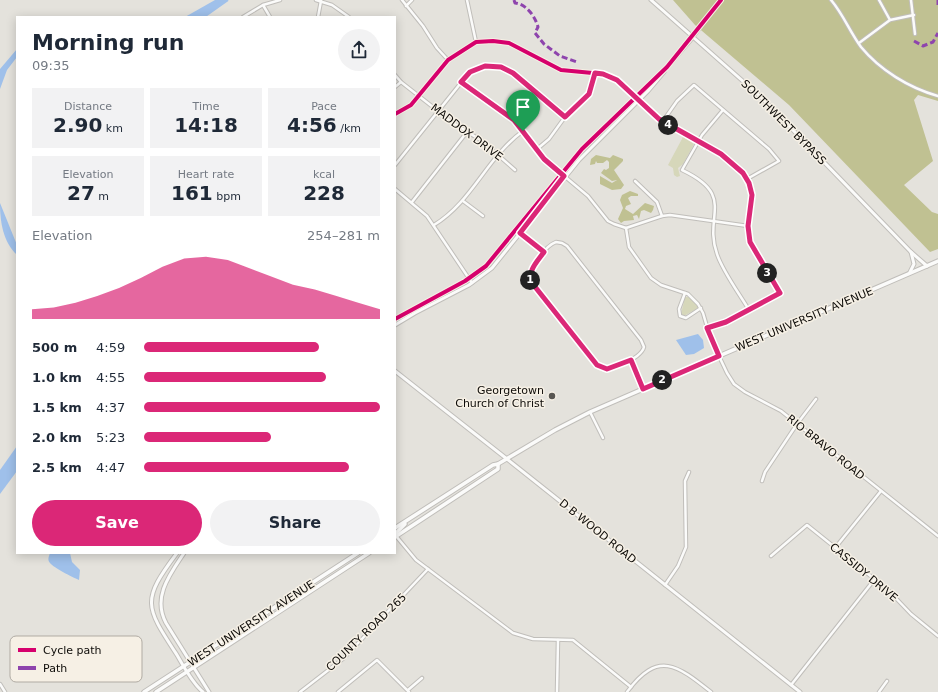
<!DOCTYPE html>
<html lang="en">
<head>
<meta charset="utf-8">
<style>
	:root { --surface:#fff; --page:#f2f2f3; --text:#1f2937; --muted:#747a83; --accent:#db2777 }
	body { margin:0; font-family:"DejaVu Sans",sans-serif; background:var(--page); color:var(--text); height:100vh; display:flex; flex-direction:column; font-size:15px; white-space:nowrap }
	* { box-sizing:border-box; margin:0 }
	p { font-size:13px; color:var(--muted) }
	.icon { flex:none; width:22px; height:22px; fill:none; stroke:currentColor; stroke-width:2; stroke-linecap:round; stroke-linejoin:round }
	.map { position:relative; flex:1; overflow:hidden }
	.panel { position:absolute; left:16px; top:16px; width:380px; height:538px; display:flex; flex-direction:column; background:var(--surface); border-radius:0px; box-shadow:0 2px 10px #0003 }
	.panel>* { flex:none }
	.pin { position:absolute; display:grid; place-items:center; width:34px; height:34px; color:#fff; margin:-41px -17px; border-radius:50% 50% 50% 0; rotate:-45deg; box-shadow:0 0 4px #0007 }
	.pin .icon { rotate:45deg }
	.km { position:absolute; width:20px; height:20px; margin:-10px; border-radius:50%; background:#222; color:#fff; font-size:11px; line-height:20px; text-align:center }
	.round { display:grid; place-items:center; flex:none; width:42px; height:42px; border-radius:21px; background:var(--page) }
	.headline { display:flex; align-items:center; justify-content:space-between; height:68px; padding:0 16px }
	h1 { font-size:22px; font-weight:600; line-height:30px }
	.figures { display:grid; grid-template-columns:repeat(3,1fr); gap:6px; height:68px; padding:4px 16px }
	.figures div { display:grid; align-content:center; border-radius:0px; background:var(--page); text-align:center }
	.figures b { font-size:20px; font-weight:600 }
	.figures small { font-size:11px; font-weight:400 }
	.figures p { font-size:11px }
	.chart { height:112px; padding:8px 16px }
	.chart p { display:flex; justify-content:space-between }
	.chart svg { width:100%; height:72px; margin-top:4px; fill:var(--accent); opacity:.7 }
	.primary-button { display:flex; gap:8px; margin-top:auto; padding:8px 16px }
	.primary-button a { flex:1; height:46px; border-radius:24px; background:var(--accent); color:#fff; font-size:16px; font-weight:600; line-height:46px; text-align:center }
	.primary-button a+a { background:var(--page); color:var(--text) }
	ul { padding:0 16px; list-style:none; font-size:13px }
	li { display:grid; grid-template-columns:64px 48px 1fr; align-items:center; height:30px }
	li i { height:10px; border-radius:5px; background:var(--accent) }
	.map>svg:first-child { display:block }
	.green { fill:#d6d7ba }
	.forest { fill:#c0c192 }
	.water { fill:#9fc0ea }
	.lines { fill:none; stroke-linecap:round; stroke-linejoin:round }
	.river { stroke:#9fc0ea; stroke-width:4.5 }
	.minor-casing { stroke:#c0beba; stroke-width:4.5 }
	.tertiary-casing { stroke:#c0beba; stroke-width:5 }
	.secondary-casing { stroke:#c0beba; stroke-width:5 }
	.primary-casing { stroke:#c0beba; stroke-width:5.5 }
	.minor { stroke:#fbfbfa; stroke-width:2.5 }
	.tertiary { stroke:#fbfbfa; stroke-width:3 }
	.secondary { stroke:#fbfbfa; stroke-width:3 }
	.primary { stroke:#fbfbfa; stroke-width:3.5 }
	.quiet { stroke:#8e44ad; stroke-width:3; stroke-dasharray:6 3; stroke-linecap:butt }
	.cycleway-casing { stroke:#f6f0e5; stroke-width:6 }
	.cycleway { stroke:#d6006c; stroke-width:4 }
	.route-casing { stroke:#fff; stroke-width:8 }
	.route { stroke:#db2777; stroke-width:5 }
	.poi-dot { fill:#585652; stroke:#f6f0e5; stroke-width:1.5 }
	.labels { text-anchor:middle; stroke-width:3; stroke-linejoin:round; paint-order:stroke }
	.street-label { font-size:11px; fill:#0d0b08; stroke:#f6f0e5 }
	.poi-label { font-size:11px; fill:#0d0b08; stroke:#f6f0e5; text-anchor:end }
	.key { fill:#f6f0e5; stroke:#b0aba3; stroke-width:1 }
	.key-label { font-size:11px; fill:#0d0b08 }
</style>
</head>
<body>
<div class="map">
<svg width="938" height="692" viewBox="0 0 938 692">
	<rect width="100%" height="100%" fill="#e4e2dc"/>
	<g class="green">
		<polygon points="683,137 694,144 683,164 678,168 680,176 677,177 674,175 673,168 668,165"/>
		<polygon points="685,297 688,297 694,301 698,308 684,316 681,314"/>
	</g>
	<g class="forest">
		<polygon points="673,0 938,0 938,101 918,95 914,100 933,161 904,185 932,212 938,214 938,249 930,252 789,105 695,25"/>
		<polygon points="596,155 610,158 613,155 623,159 623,161 614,170 624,185 621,189 612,190 600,184 600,176 612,183 617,180 612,181 601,173 604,169 606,170 609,168 609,162 607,160 603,163 597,163 596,161 595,164 590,165 591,159"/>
		<polygon points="630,191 638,194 638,196 631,196 628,198 631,204 626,206 625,209 633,214 645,203 654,206 653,210 651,213 644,210 641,211 639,219 637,215 633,216 634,220 624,221 621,223 618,219 623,208 620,200 622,195"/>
	</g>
	<g class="water">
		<polygon points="215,0 225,0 201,17 185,17"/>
		<polygon points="17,49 17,57 7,70 0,89 0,69"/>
		<path d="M 0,203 L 17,245 L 17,255 C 3,242 0,222 0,203 Z"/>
		<polygon points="698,334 703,340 704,348 694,354 686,355 676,340"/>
		<polygon points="17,446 17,471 0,494 0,470"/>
		<path d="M 50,553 L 70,553 L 72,562 L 80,570 L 79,580 C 72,577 54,568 50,563 C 47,560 49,556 50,553 Z"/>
	</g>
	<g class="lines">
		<polyline class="river" points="202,17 226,0"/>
		<defs>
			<g id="minor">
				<polyline points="316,0 332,5 349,17"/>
				<polyline points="402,0 423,26 437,48 448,60"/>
				<polyline points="467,0 476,42"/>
				<path d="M 831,0 C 843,14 850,32 861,47 C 880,70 909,88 938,96"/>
				<polyline points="879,0 890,20"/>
				<polyline points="911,0 915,34"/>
				<polyline points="263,5 270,17"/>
				<polyline points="406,6 412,0"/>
				<polyline points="243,17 263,5 280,0"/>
				<polyline points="318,17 321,1"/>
				<polyline points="693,37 721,0"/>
				<polyline points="859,43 890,20 914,15"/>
				<polyline points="395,75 401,82 452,122 482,141 515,170"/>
				<polyline points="461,82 514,120 544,159 588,196 608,221 614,224 626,228 662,216 670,215 748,226"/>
				<polyline points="395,87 401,82"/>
				<path d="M 723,110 L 702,135 L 682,170 C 737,196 703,215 717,254 C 723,272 739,293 749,310"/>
				<polyline points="395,114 411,105 448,60 476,42 493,41 509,43 561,70 603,74 611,76 621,83 659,119 721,154 745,176 752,195 748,226 750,242 779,293 726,323 707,328"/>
				<polyline points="663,121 677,101 694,85 769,149 779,161 747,179"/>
				<polyline points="536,150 549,139 565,117 586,98 591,90 595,73"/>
				<path d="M 395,165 L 464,79 C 489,51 512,73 534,90 C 545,99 556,106 565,117"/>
				<polyline points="635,181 657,202 662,216"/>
				<polyline points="395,189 427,216 472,283"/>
				<polyline points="463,201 483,216"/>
				<polyline points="412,202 467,132"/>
				<path d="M 434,225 C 472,202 487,157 523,131"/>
				<polyline points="626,228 629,247 651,278 661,285 688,294 698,304 703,313 710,337 727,373 734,384 745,392 781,411 938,536"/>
				<polyline points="516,230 544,252"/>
				<path d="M 556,242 L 562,243 L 567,246 L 641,340 L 644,347 C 641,359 609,373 598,366 L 532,283 C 527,271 545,246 556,242 Z"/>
				<polyline points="685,293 679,309 680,316 686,318 701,308"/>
				<polyline points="631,360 643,389"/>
				<polyline points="590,412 603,438"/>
				<polyline points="762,481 765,472 797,424 816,399"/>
				<polyline points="396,536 416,560 513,633 533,639 573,640 631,687"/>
				<polyline points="835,548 881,491"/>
				<polyline points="771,556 807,525 888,590 911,614 938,636"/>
				<polyline points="665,585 678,566 686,547 685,481 689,472"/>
				<polyline points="0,684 5,692"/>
				<polyline points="791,685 874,580"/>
				<polyline points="408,690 422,678"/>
				<polyline points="300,692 344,658 428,569"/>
				<polyline points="338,692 377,660 409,692"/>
				<polyline points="557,692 558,640"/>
				<path d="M 627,692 C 658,650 677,665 711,692"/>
				<polyline points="879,692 887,681"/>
			</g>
			<g id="tertiary">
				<polyline points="651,0 762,98 911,252 927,266"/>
				<polyline points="910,272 914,264 911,252"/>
				<polyline points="395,319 465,281 486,266 582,149 667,67 693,37"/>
				<polyline points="395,325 415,313 469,285 492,268 579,160 648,91 664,72"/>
				<polyline points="395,371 507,459"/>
				<path d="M 177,553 C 141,601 145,606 177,655 C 184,667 192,683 203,692"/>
				<path d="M 184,553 C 170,574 152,597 166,623 L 209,692"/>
			</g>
			<polyline id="secondary" points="507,459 800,692"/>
			<g id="primary">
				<polyline points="395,528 493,465 498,464 555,430 590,412 938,261"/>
				<polyline points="396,536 397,532 405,524"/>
				<polyline points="395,537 498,469 498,464"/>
				<polyline points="144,692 358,553"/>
				<polyline points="156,692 369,553"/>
			</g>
		</defs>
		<use href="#minor" class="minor-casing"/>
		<use href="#tertiary" class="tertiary-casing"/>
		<use href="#secondary" class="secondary-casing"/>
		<use href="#primary" class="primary-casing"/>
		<use href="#minor" class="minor"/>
		<use href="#tertiary" class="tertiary"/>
		<use href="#secondary" class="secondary"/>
		<use href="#primary" class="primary"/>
		<g class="quiet">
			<path d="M 514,0 L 515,3 C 526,4 535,16 538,27 L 535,33 L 544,44 L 560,56 L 577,62"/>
			<polyline points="938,0 938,5"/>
			<polyline points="914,41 923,46 933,42 938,33"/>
		</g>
		<defs>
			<g id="cycleway">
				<polyline points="395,114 411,105 448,60 476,42 493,41 509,43 561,70 603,74 611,76 621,83 659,119 721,154 745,176 752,195 748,226 750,242 779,293 726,323 707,328"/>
				<polyline points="395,319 465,281 486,266 582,149 667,67 721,0"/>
			</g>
		</defs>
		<use href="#cycleway" class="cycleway-casing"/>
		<use href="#cycleway" class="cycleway"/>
	</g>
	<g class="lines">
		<defs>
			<path id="route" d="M 485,66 L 501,67 L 513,73 L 565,117 L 589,94 L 595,73 L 603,74 L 617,80 L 659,119 L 721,154 L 743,173 L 749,183 L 752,195 L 748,226 L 750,242 L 780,293 L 726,322 L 707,328 L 719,356 L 643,389 L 631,360 L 607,369 L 597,365 L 532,283 C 527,271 537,262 544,252 L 520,233 L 564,176 L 544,159 L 514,120 L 461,82 L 470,72 Z"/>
		</defs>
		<use href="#route" class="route-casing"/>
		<use href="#route" class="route"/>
	</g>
	<circle class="poi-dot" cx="552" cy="396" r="4"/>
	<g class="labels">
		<g class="street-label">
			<text transform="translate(784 122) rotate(45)" y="4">SOUTHWEST BYPASS</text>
			<text transform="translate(467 132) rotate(37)" y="4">MADDOX DRIVE</text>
			<text transform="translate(804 319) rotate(-23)" y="4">WEST UNIVERSITY AVENUE</text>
			<text transform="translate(826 447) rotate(39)" y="4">RIO BRAVO ROAD</text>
			<text transform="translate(598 531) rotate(39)" y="4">D B WOOD ROAD</text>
			<text transform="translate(864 572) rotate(40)" y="4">CASSIDY DRIVE</text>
			<text transform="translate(251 623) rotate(-33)" y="4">WEST UNIVERSITY AVENUE</text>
			<text transform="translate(366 632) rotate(-44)" y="4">COUNTY ROAD 265</text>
		</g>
		<g class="poi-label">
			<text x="544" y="394">Georgetown<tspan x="544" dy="13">Church of Christ</tspan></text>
		</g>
	</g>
	<rect x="10" y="636" width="132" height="46" rx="6" class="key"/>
	<rect x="18" y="648" width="18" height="4" fill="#d6006c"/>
	<rect x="18" y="666" width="18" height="4" fill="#8e44ad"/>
	<g class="key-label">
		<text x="43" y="654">Cycle path</text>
		<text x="43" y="672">Path</text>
	</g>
</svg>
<div class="pin" style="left:523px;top:131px;background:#1e9e55"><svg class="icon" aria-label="arrive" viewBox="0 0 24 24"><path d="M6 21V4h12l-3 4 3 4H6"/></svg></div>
<b class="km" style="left:530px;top:280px">1</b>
<b class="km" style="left:662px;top:380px">2</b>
<b class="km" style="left:767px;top:273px">3</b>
<b class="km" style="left:668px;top:125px">4</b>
<section class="panel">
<div class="headline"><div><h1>Morning run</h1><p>09:35</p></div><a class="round"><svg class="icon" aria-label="share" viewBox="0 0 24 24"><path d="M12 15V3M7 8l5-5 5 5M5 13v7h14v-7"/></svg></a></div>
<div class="figures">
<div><p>Distance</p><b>2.90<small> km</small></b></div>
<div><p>Time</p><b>14:18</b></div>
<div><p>Pace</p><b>4:56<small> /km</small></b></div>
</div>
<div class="figures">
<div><p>Elevation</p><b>27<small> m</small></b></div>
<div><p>Heart rate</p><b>161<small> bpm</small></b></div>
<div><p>kcal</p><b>228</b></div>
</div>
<div class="chart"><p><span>Elevation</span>254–281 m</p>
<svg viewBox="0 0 160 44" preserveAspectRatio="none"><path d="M0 44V38L10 37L20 34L30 30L40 25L50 19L60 12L70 7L80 6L90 8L100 13L110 18L120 23L130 26L140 30L150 34L160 38V44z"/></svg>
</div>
<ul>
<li><b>500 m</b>4:59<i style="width:74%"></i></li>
<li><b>1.0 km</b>4:55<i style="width:77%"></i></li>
<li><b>1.5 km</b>4:37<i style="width:100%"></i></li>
<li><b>2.0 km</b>5:23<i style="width:54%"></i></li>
<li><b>2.5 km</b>4:47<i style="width:87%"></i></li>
</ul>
<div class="primary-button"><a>Save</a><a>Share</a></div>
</section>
</div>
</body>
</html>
